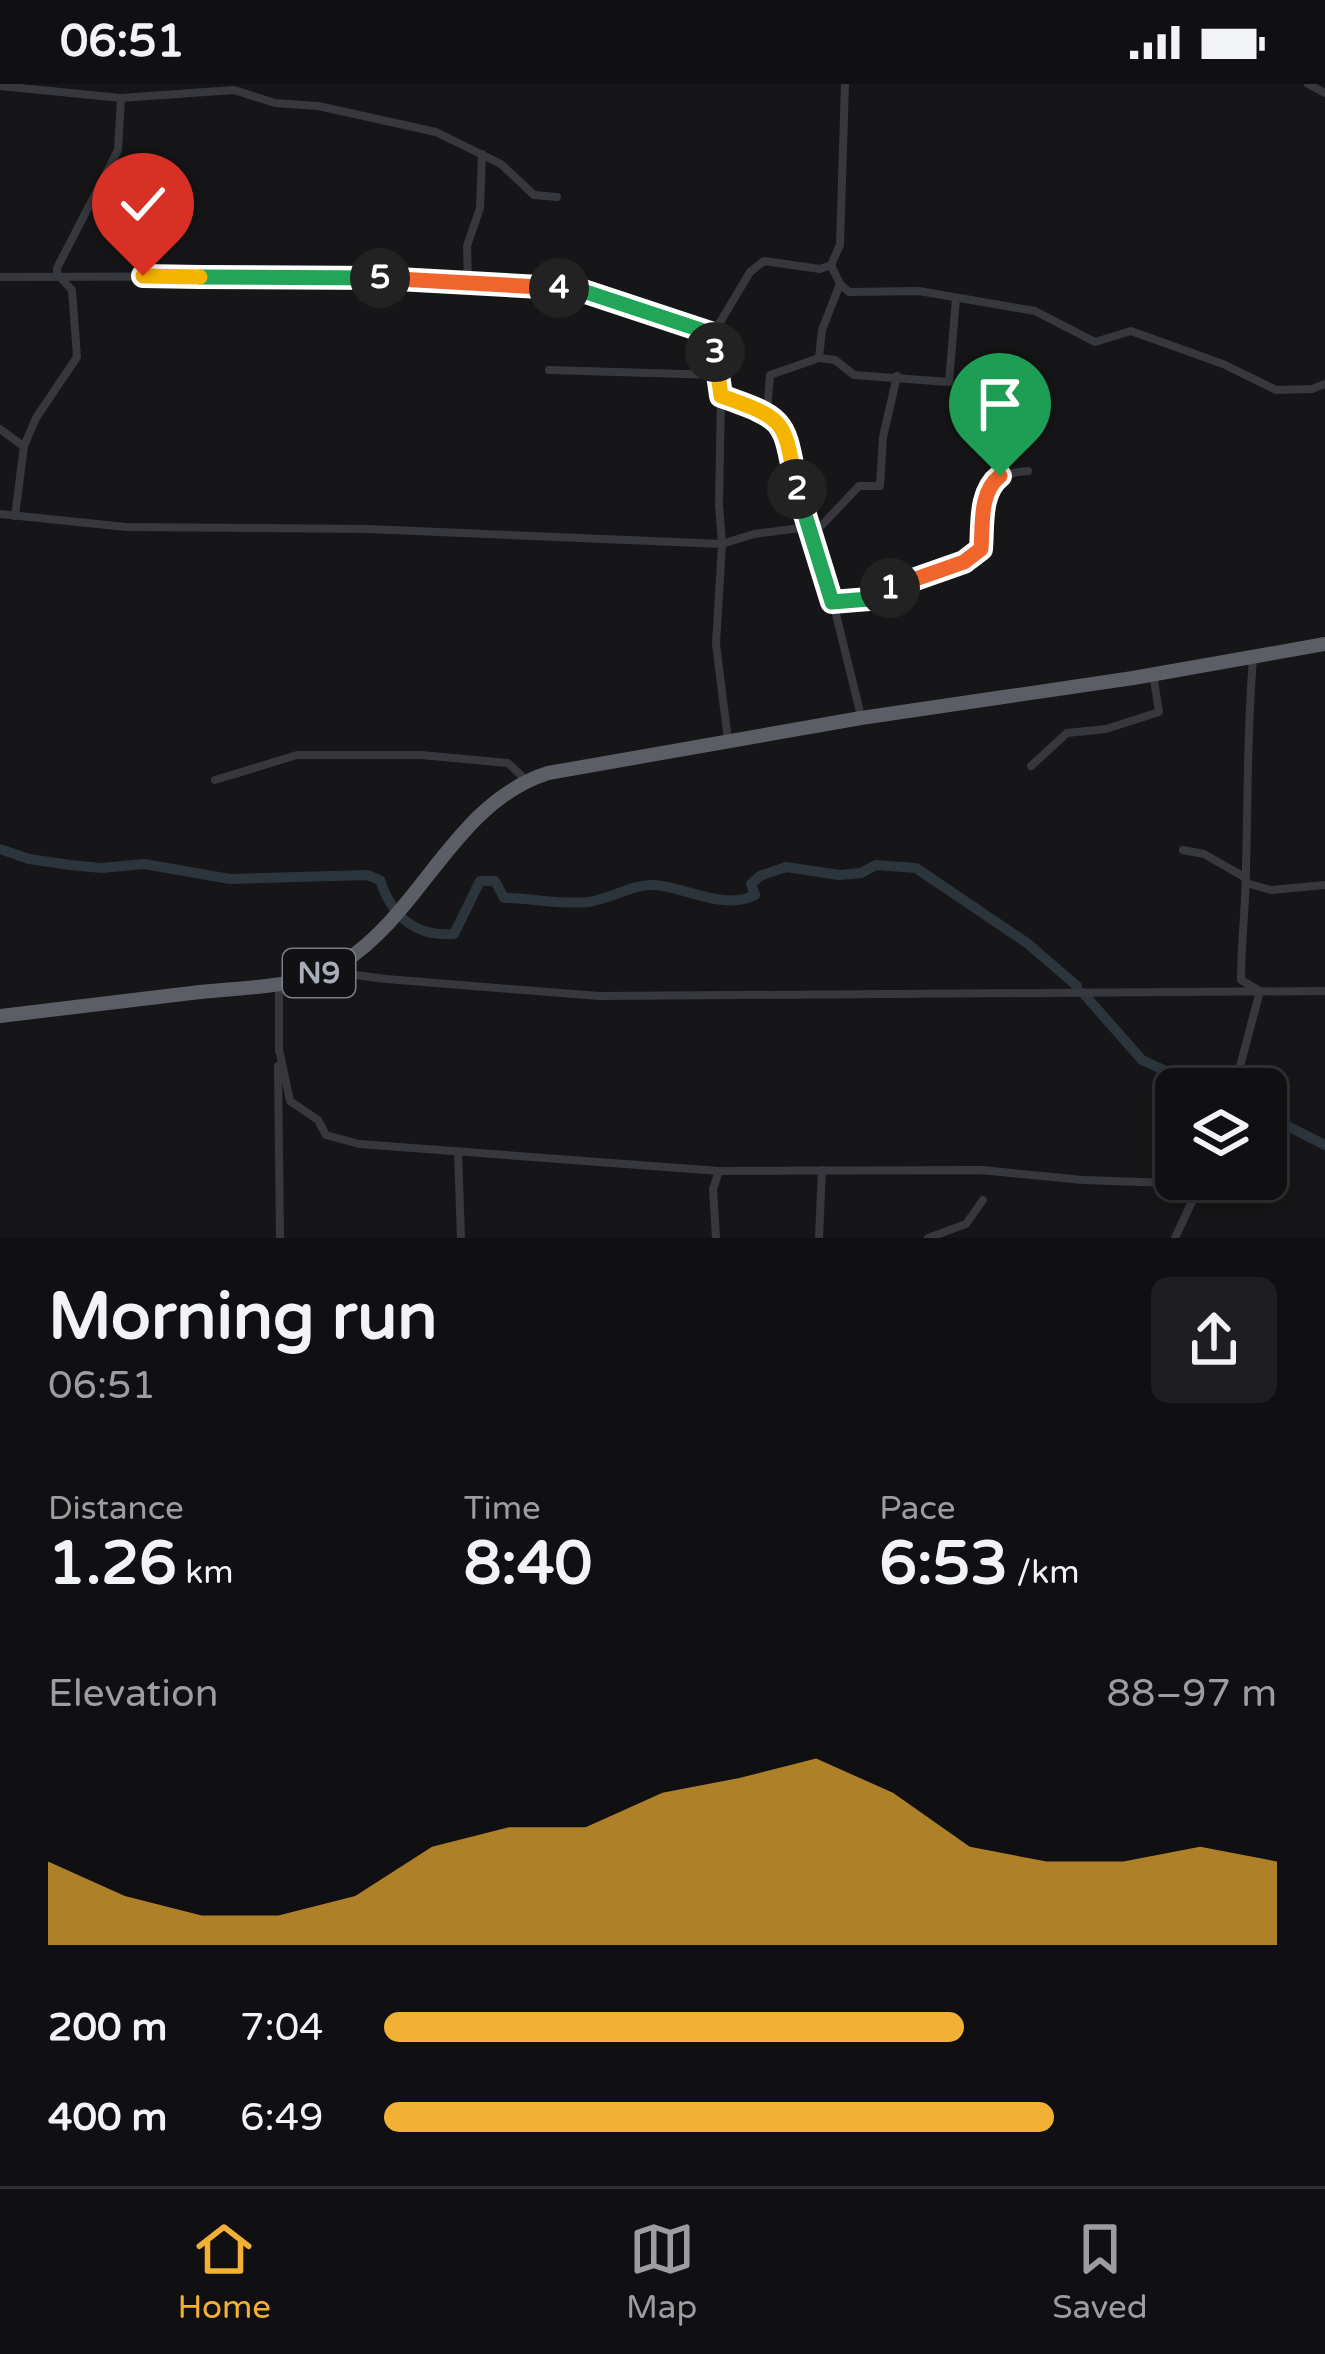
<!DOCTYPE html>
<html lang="en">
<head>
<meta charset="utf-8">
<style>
	:root { --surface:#101012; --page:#1e1e20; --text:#f1f3f6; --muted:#9c9d9f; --line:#303032; --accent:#f2b134 }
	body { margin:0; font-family:"Varela Round",sans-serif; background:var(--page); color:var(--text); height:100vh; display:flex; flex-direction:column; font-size:45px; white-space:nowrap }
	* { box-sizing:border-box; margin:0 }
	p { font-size:39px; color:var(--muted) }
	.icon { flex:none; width:66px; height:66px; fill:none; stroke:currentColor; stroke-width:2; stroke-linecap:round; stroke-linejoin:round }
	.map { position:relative; height:1154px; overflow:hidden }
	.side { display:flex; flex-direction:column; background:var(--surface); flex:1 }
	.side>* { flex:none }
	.buttons { position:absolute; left:1155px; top:984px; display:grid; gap:24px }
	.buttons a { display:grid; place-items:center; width:132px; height:132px; border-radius:18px; background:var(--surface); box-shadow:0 6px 18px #0003,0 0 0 3px var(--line); font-size:60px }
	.pin { position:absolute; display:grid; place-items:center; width:102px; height:102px; color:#fff; margin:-123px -51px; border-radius:50% 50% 50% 0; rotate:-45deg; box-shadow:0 0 12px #0007 }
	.pin .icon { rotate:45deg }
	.km { position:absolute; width:60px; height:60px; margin:-30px; border-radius:50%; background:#222; color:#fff; font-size:33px; line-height:60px; text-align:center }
	.round { display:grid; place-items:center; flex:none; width:126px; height:126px; border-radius:18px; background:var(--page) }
	.headline { display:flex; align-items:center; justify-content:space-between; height:204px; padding:0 48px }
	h1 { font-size:66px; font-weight:800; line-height:90px }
	.metrics { display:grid; grid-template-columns:repeat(3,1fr); gap:18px; height:204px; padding:12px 48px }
	.metrics div { display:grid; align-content:center }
	.metrics b { font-size:60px; font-weight:800 }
	.metrics small { font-size:33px; font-weight:400 }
	.metrics p { font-size:33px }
	.chart { height:336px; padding:24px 48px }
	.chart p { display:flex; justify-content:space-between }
	.chart svg { width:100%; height:216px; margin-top:12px; fill:var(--accent); opacity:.7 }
	ul { padding:0 48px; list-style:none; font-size:39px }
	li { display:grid; grid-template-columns:192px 144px 1fr; align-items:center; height:90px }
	li i { height:30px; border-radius:15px; background:var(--accent) }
	.status { display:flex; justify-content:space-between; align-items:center; height:84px; padding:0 60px; background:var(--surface); direction:ltr }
	.status svg { height:33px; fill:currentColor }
	.dock { display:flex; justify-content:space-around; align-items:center; height:168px; border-top:3px solid var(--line); background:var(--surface); font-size:33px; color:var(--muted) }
	.dock a { display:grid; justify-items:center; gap:6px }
	.dock .selected { color:var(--accent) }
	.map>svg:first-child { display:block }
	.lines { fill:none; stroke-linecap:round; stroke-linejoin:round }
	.river { stroke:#2c353c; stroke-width:10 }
	.minor { stroke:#37383d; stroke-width:8 }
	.trunk { stroke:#5b5e65; stroke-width:14 }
	.split-1-casing { stroke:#fff; stroke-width:24 }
	.split-2-casing { stroke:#fff; stroke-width:24 }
	.split-3-casing { stroke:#fff; stroke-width:24 }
	.split-4-casing { stroke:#fff; stroke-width:24 }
	.split-5-casing { stroke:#fff; stroke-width:24 }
	.split-6-casing { stroke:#fff; stroke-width:24 }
	.split-7-casing { stroke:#fff; stroke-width:24 }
	.split-1 { stroke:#f0652b; stroke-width:15 }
	.split-2 { stroke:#22a559; stroke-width:15 }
	.split-3 { stroke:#f5b400; stroke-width:15 }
	.split-4 { stroke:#22a559; stroke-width:15 }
	.split-5 { stroke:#f0652b; stroke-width:15 }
	.split-6 { stroke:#22a559; stroke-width:15 }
	.split-7 { stroke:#f5b400; stroke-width:15 }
	.labels { text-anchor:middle; stroke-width:9; stroke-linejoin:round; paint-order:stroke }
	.shield { fill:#111113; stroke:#7b7e86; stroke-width:3 }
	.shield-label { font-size:30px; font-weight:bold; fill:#a8adb8 }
</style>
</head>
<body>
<div class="status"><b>06:51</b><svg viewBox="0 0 49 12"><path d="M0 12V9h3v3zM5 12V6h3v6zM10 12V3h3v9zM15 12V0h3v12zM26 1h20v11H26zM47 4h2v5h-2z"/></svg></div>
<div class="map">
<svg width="1325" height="1154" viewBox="0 0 1325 1154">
	<rect width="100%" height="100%" fill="#161618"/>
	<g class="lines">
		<g class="river">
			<path d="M 0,765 L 29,775 L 70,781 L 102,784 L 144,780 L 230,795 L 367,791 L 380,796 C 392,832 414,853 454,850 L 480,797 L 495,797 L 504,814 C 533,814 561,821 589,818 C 611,815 632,800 654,801 C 687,803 723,827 755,811 L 751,800 L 760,792 L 786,783 L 839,791 L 861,789 L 876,781 L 916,784 L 1027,859 L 1077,902"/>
			<polyline points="1083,909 1142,976 1205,1005"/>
			<polyline points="1266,1031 1325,1061"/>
		</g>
		<g class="minor">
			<polyline points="845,0 840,161 831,181 820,185 764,177 750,188 713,250 721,312 767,328 790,356 796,399 833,518 861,632"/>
			<polyline points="1308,0 1325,9"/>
			<polyline points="0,2 121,14 234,6 275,19 318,22 436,48 501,80 534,111 557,113"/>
			<polyline points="0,193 338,192 577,205 713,250"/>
			<polyline points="468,199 467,162 480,124 482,70"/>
			<polyline points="840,200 849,208 919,207 1035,227 1095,258 1131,247 1223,280 1276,306 1312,305 1325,300"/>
			<polyline points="819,274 822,246 840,200 831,181"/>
			<polyline points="549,286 717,291"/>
			<polyline points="721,312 719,421 722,460 716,560 728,656"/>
			<polyline points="767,328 770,291 819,274 835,276 854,291 949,298 956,214"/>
			<polyline points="0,345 23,362"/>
			<polyline points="0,430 126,443 368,445 722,460 754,450 822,441 859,402 880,402 883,353 897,292"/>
			<polyline points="15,432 24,362 36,334 77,273 72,206 57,190 57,184 118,66 121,14"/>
			<path d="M 833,518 C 873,514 881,505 917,492 C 940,484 961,480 981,465 C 985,424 976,390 1028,387"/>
			<polyline points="1031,682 1067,649 1106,645 1159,628 1153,590"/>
			<polyline points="215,696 297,671 421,671 508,679 527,697"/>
			<polyline points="1183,766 1204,770 1246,794"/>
			<polyline points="1246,799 1271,806 1325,801"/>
			<polyline points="340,883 355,891 386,895 599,912 1325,907"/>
			<polyline points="279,965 290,1017 318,1036 326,1051 359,1060 719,1087 981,1086 1083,1096 1201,1100"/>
			<polyline points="279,967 279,898"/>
			<polyline points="278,982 280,1154"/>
			<path d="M 1234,1005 L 1260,907 L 1241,896 C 1241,857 1246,822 1246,783 C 1248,713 1247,645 1253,575"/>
			<polyline points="458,1068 461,1154"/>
			<polyline points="716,1154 713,1105 719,1087"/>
			<polyline points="819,1154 822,1086"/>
			<polyline points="928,1154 966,1140 983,1116"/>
			<polyline points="1175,1154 1202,1096"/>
		</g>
		<path class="trunk" d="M 0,932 C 67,924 133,916 200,908 C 245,903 303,904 342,879 C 422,829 454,719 548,689 L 861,634 L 1133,594 L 1325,560"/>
	</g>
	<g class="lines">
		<defs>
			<path id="split-1" d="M 890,504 L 964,478 L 981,465 C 983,441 979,408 1000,392"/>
			<polyline id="split-2" points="797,405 832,518 869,515 890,504"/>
			<path id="split-3" d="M 715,268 L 721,312 C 790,336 783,337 797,405"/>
			<polyline id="split-4" points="559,204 577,205 713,250 715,268"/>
			<polyline id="split-5" points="380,194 559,204"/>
			<polyline id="split-6" points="200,193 380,194"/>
			<polyline id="split-7" points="143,192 200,193"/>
		</defs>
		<use href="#split-1" class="split-1-casing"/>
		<use href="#split-2" class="split-2-casing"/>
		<use href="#split-3" class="split-3-casing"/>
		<use href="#split-4" class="split-4-casing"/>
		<use href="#split-5" class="split-5-casing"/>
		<use href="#split-6" class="split-6-casing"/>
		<use href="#split-7" class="split-7-casing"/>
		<use href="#split-1" class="split-1"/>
		<use href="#split-2" class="split-2"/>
		<use href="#split-3" class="split-3"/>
		<use href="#split-4" class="split-4"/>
		<use href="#split-5" class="split-5"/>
		<use href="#split-6" class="split-6"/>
		<use href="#split-7" class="split-7"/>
	</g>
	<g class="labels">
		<rect class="shield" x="283" y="865" width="72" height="48" rx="9"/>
		<g class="shield-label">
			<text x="319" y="899">N9</text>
		</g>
	</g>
</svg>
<div class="buttons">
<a><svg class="icon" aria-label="layers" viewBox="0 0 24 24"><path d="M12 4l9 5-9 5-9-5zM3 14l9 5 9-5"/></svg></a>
</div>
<div class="pin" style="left:1000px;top:392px;background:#1e9e55"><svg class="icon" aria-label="arrive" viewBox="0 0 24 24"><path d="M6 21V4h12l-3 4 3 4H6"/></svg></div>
<div class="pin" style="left:143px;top:192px;background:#d93025"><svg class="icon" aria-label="check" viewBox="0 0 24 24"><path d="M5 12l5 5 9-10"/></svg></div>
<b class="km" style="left:890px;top:504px">1</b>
<b class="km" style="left:797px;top:405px">2</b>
<b class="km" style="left:715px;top:268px">3</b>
<b class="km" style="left:559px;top:204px">4</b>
<b class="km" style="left:380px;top:194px">5</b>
</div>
<section class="side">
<div class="headline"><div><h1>Morning run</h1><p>06:51</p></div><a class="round"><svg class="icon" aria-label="share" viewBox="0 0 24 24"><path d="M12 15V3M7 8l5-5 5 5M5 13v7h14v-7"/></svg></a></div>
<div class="metrics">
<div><p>Distance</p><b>1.26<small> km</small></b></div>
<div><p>Time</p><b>8:40</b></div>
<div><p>Pace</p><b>6:53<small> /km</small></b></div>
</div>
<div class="chart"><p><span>Elevation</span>88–97 m</p>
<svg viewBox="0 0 160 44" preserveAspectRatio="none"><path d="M0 44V27L10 34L20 38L30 38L40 34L50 24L60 20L70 20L80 13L90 10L100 6L110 13L120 24L130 27L140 27L150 24L160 27V44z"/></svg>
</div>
<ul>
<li><b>200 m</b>7:04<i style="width:65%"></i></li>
<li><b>400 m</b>6:49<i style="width:75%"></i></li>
</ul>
</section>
<nav class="dock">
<a class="selected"><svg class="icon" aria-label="home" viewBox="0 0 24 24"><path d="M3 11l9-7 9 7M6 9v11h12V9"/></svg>Home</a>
<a><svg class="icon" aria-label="map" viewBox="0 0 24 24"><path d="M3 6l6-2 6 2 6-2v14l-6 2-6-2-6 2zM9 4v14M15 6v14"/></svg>Map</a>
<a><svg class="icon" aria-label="saved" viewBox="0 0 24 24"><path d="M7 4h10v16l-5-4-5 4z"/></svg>Saved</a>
</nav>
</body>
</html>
